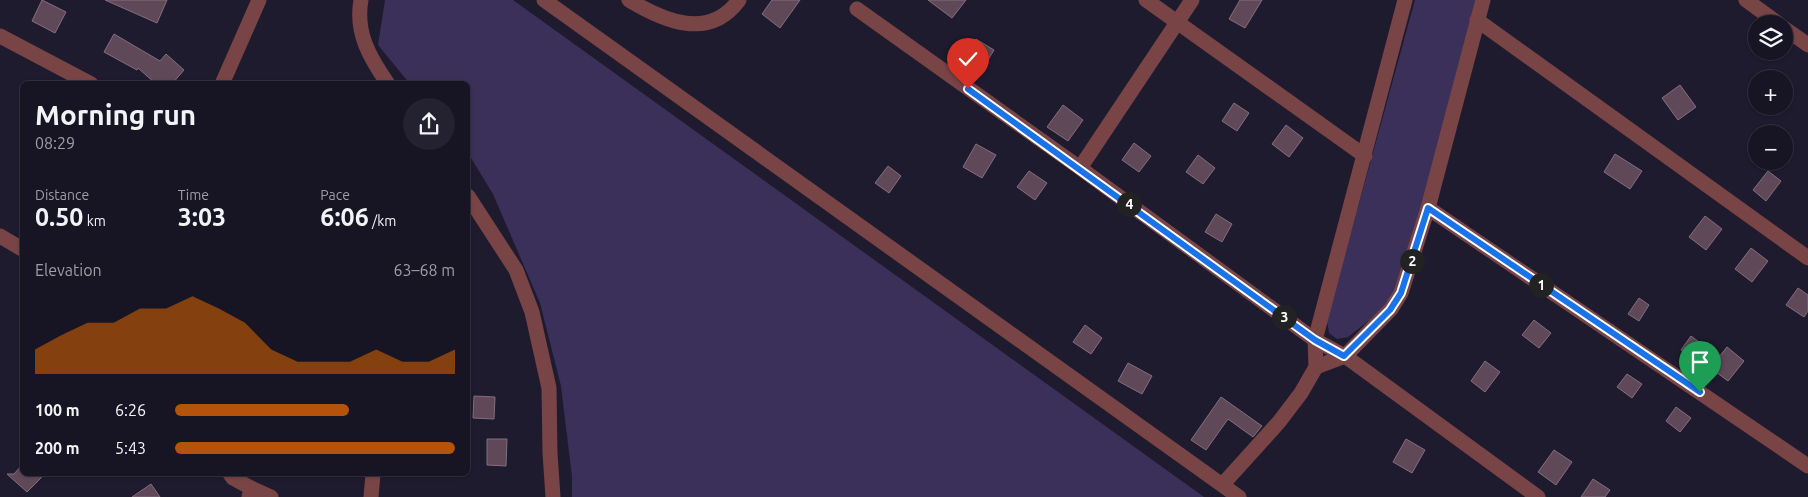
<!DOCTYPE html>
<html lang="en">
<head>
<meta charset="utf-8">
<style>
	:root { --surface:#171423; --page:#242130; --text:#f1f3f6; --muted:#9e9ea6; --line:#363341; --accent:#b45309 }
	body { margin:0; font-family:Ubuntu,sans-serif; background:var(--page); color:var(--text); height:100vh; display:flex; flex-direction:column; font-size:19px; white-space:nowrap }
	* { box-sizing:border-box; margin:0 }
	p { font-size:16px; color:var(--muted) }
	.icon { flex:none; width:28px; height:28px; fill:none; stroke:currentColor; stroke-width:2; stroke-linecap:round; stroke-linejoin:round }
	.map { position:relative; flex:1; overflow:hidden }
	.drawer { position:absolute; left:20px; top:81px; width:450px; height:395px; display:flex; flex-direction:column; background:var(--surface); border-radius:8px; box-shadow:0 1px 4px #0004,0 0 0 1px var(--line) }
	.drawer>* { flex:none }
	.controls { position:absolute; left:1748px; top:15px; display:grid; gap:10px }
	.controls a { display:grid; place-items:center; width:45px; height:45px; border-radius:50%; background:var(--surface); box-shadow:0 1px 4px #0004,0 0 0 1px var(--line); font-size:25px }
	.pin { position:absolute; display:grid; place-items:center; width:42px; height:42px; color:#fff; margin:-51px -21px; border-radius:50% 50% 50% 0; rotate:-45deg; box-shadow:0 0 5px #0007 }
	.pin .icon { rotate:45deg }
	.km { position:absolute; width:25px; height:25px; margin:-12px; border-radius:50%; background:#222; color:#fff; font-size:14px; line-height:25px; text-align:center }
	.round { display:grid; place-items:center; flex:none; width:52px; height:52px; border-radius:26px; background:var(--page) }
	.summary { display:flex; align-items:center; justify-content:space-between; height:85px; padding:0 15px }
	h1 { font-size:28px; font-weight:600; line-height:38px }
	.stats { display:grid; grid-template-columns:repeat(3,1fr); gap:8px; height:85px; padding:5px 15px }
	.stats div { display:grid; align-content:center }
	.stats b { font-size:25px; font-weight:600 }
	.stats small { font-size:14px; font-weight:400 }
	.stats p { font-size:14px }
	.chart { height:140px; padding:10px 15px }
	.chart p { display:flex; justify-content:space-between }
	.chart svg { width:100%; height:90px; margin-top:5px; fill:var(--accent); opacity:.7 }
	ul { padding:0 15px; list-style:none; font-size:16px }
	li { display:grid; grid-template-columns:80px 60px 1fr; align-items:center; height:38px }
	li i { height:12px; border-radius:6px; background:var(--accent) }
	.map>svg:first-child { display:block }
	.green { fill:#3b3059 }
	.building { fill:#5f4959; stroke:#846d7e }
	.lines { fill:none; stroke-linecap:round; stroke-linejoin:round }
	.minor { stroke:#794445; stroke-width:15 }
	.route-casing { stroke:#fff; stroke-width:10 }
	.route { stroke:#1a73e8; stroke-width:6 }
</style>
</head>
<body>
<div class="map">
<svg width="1808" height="497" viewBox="0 0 1808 497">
	<rect width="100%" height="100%" fill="#1f1b2f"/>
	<g class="green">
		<polygon points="385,0 513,0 1204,497 572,497 572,477 561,386 540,303 493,194 468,153 468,84 410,84 378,45"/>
		<polygon points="1415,0 1476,0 1403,275 1393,295 1381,311 1348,337 1337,339 1329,333 1327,320"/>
	</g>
	<g class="building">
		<polygon points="42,0 66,12 55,33 32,21"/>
		<polygon points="105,0 167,0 157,23"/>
		<polygon points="772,0 800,0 780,28 762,14"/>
		<polygon points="928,0 966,0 952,18"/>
		<polygon points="1240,0 1262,0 1245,28 1229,19"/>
		<polygon points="114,34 160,61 166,54 184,70 172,84 156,84 138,68 137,70 104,52"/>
		<polygon points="976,39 994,50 980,73 961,61"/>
		<polygon points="1680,85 1696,107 1678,120 1662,98"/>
		<polygon points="1234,103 1249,113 1237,131 1222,121"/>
		<polygon points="1063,105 1083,120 1068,141 1047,127"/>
		<polygon points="1286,125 1303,138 1289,157 1272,144"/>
		<polygon points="1134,143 1151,156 1139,172 1122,160"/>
		<polygon points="976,144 996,155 982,178 963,167"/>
		<polygon points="1615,154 1642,171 1630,189 1604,172"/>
		<polygon points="1198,155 1215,168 1203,184 1186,172"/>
		<polygon points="888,166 901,176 889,193 875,183"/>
		<polygon points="1029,171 1047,183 1035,200 1017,187"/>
		<polygon points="1768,171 1781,181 1766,201 1753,190"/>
		<polygon points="1216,214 1232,224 1222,242 1205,232"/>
		<polygon points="1705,216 1722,229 1706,250 1689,237"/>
		<polygon points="1751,248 1768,261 1752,282 1735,269"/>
		<polygon points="1798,288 1808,295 1808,311 1804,317 1786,305"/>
		<polygon points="1639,298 1649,305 1639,321 1628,314"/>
		<polygon points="1534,320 1551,333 1539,348 1522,335"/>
		<polygon points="1085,325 1102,338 1091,354 1073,342"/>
		<polygon points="1691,336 1719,357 1727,347 1744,361 1728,381 1697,358 1695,361 1681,350"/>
		<polygon points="1485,361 1500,372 1485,392 1471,381"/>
		<polygon points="1128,363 1152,376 1142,394 1118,381"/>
		<polygon points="1627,374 1642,384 1632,398 1617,387"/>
		<polygon points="474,396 495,397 494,419 473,418"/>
		<polygon points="1221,397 1262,426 1253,437 1228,419 1206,450 1191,440"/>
		<polygon points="1676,407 1691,418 1680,432 1666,421"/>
		<polygon points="487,439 507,439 506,466 487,465"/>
		<polygon points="1406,439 1425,450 1412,473 1393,462"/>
		<polygon points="1554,450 1572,462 1556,485 1538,472"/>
		<polygon points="22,465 22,474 45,474 27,492 7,474 14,474"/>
		<polygon points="1593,479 1610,490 1605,497 1581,497"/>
		<polygon points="151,484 160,497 132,497"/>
	</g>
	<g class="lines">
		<g class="minor">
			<path d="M 361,0 C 355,33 370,58 388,84"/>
			<polyline points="544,0 1239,497"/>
			<path d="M 629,0 C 664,21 709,41 739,0"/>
			<polyline points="1146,0 1365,156"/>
			<polyline points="1746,0 1779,24"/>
			<polyline points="857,9 1080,168 1315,340 1345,356 1538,497"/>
			<polyline points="1477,20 1808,258"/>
			<polyline points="1784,28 1808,45"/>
			<polyline points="0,36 91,84"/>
			<polyline points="222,84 259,0"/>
			<polyline points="1080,168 1192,0"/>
			<polyline points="468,196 516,270 532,312 549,388 550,453 553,497"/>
			<polyline points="1428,208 1808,466"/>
			<polyline points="0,236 22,249"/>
			<polyline points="1316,367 1345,356 1391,309 1401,293 1428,208 1483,0"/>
			<polyline points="230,474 233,478 251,488 249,497"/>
			<polyline points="1223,484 1279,422 1301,393 1316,367 1315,340 1405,0"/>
			<polyline points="251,488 271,497"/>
			<polyline points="371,497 373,474"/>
		</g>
	</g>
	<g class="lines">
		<defs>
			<polyline id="route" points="968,89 1315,340 1344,356 1390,310 1401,293 1428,208 1700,392"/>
		</defs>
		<use href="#route" class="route-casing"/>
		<use href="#route" class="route"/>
	</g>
</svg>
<div class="controls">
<a><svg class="icon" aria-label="layers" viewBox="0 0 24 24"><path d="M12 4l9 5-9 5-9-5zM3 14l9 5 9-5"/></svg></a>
<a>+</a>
<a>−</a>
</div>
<div class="pin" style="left:1700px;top:392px;background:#1e9e55"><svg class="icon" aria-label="arrive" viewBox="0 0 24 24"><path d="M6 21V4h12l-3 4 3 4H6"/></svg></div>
<div class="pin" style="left:968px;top:89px;background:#d93025"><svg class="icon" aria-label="check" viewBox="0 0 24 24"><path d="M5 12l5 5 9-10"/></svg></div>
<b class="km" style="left:1541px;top:285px">1</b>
<b class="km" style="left:1412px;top:261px">2</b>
<b class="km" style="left:1284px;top:317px">3</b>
<b class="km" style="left:1129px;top:204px">4</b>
<section class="drawer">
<div class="summary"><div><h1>Morning run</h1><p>08:29</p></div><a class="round"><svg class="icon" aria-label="share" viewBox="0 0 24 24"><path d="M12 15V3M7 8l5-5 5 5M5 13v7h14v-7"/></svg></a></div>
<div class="stats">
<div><p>Distance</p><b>0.50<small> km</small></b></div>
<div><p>Time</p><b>3:03</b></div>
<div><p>Pace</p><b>6:06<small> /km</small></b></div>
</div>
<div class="chart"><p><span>Elevation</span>63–68 m</p>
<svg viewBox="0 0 160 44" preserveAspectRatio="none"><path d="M0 44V32L10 25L20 19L30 19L40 12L50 12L60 6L70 12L80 19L90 32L100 38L110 38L120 38L130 32L140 38L150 38L160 32V44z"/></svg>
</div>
<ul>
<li><b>100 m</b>6:26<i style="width:62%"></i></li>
<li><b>200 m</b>5:43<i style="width:100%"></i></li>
</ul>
</section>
</div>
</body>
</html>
